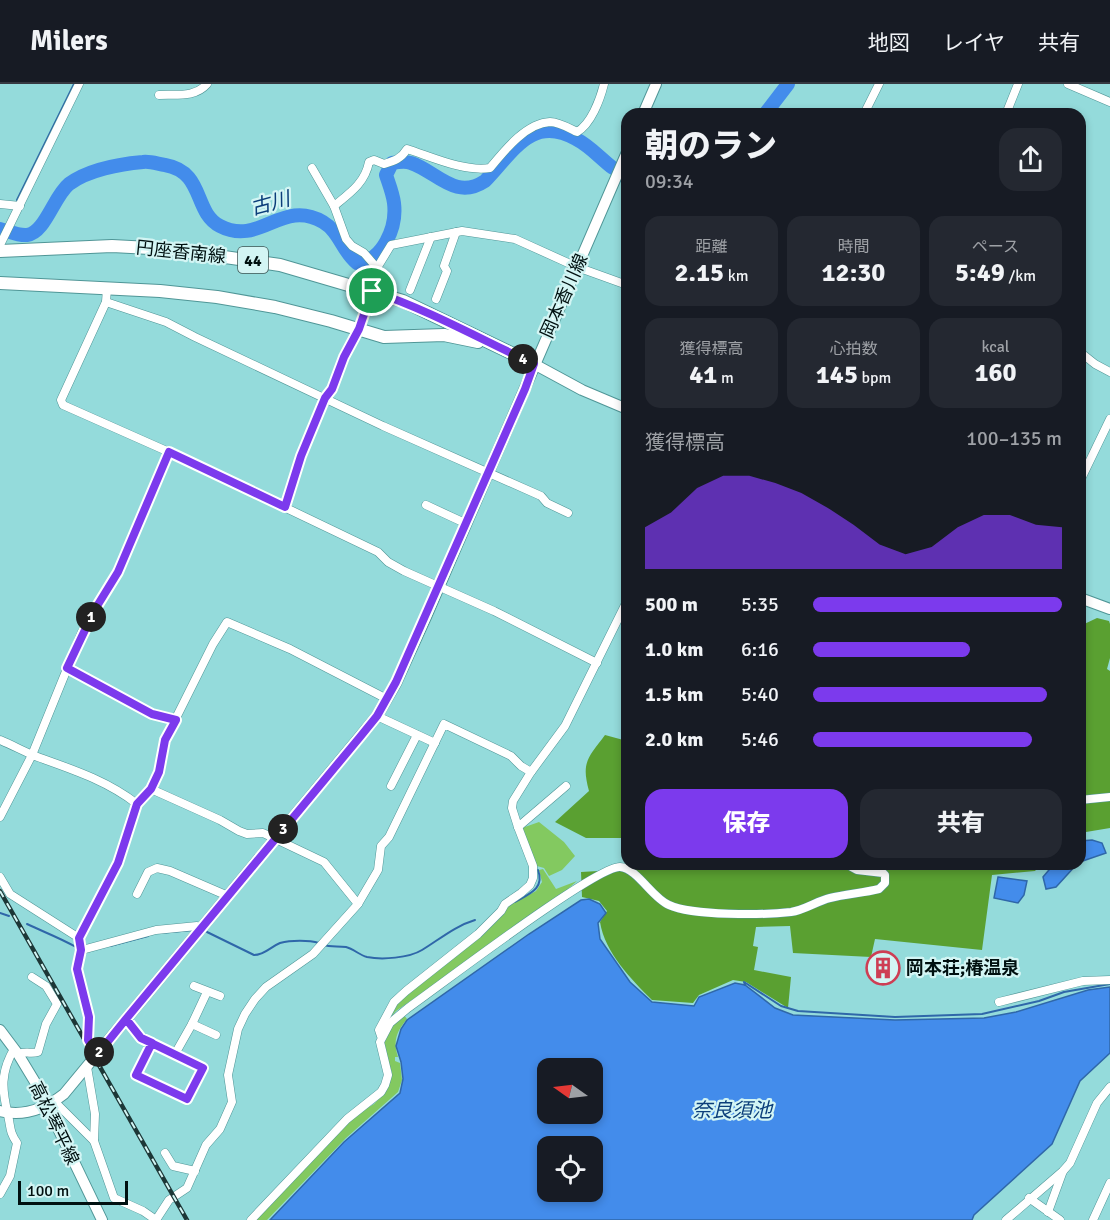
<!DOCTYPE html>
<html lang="ja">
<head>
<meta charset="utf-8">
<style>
	:root { --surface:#171b24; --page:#242831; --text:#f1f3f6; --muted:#9ea1a6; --line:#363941; --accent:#7c3aed }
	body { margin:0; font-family:Signika,"Noto Sans JP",sans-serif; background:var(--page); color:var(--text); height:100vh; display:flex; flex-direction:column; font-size:22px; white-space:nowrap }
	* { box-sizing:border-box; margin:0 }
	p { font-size:20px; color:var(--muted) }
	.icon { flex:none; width:33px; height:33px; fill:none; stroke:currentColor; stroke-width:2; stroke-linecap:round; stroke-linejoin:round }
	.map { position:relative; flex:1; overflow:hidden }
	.details { position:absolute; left:621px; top:24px; width:465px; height:762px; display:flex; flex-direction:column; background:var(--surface); border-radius:18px; box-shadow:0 3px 9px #0003 }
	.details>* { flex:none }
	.needle { width:39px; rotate:284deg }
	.tools { position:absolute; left:537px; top:974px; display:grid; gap:12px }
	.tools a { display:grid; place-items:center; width:66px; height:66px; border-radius:12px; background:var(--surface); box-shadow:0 3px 9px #0003; font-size:30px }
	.scale { position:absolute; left:18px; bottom:15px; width:110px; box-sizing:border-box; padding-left:6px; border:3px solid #001010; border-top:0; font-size:16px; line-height:21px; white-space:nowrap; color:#001010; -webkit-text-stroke:4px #d3f5f4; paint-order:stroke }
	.pin { position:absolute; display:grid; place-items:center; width:51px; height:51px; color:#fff; margin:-26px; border:3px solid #fff; border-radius:50%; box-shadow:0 2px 6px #0007 }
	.km { position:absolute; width:30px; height:30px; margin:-15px; border-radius:50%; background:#222; color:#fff; font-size:16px; line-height:30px; text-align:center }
	.round { display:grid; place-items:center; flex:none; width:63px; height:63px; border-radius:18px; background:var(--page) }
	.headline { display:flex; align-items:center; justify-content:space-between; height:102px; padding:0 24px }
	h1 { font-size:33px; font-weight:800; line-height:45px }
	.stats { display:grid; grid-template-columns:repeat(3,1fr); gap:9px; height:102px; padding:6px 24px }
	.stats div { display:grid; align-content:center; border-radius:15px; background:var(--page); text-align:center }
	.stats b { font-size:26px; font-weight:800 }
	.stats small { font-size:16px; font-weight:400 }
	.stats p { font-size:16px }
	.chart { height:168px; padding:12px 24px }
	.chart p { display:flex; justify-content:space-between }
	.chart svg { width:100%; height:108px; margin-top:6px; fill:var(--accent); opacity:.7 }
	.action { display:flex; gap:12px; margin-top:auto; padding:12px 24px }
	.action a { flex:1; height:69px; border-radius:18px; background:var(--accent); color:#fff; font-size:24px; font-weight:800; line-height:69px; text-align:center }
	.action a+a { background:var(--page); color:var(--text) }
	ul { padding:0 24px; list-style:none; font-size:20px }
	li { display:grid; grid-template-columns:96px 72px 1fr; align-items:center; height:45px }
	li i { height:15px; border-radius:8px; background:var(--accent) }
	header { display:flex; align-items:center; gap:36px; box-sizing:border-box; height:84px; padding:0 30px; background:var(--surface); border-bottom:2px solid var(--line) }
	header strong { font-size:28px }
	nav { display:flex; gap:33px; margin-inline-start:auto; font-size:21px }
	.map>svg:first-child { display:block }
	.green { fill:#83c960 }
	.forest { fill:#5aa031 }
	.water { fill:#438ceb; stroke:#2f67a9; stroke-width:1.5; fill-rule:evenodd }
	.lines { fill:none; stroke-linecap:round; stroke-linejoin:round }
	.stream { stroke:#2f67a9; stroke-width:2 }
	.river { stroke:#438ceb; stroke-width:14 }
	.minor-casing { stroke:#509697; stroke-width:9 }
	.secondary-casing { stroke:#509697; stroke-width:12 }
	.primary-casing { stroke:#509697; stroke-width:14 }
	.minor { stroke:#fff; stroke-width:8 }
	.secondary { stroke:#fff; stroke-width:10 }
	.primary { stroke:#fff; stroke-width:12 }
	.rail-casing { stroke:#1d3737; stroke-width:4.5 }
	.rail { stroke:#d3f5f4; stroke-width:2; stroke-dasharray:7; stroke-linecap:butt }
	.route-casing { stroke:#fff; stroke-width:12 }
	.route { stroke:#7c3aed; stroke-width:8 }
	.labels { text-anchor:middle; stroke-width:4.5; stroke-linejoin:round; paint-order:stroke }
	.shield { fill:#d3f5f4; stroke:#3f5554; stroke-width:1.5 }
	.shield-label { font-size:16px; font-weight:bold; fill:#001010 }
	.street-label { font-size:18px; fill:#001010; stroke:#d3f5f4 }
	.poi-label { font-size:18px; font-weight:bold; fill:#001010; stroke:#d3f5f4; text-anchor:start }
	.water-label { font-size:20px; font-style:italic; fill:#0b3e7a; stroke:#d3f5f4 }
</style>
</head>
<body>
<header>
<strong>Milers</strong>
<nav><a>地図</a><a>レイヤ</a><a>共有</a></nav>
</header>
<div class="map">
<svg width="1110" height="1136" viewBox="0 0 1110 1136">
	<rect width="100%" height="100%" fill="#94dbdb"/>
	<g class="green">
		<polygon points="539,738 564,758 575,772 562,786 549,792 544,784 537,782 522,744"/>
		<polygon points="543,785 556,805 577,797 555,816 396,927 389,935 391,925 399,917 508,822 536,807 542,798 539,786"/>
		<path d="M 404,931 L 407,935 C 396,948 393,957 398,973 L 395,973 L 395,977 L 400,979 L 402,996 L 398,1008 L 346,1054 L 267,1136 L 255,1136 L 349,1035 L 374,1020 L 387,1006 L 392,989 L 383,960 L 389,944 Z"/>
	</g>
	<g class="forest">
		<polygon points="1097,534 1109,537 1110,540 1110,574 1107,585 1110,587 1110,744 1080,749 1080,542"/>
		<path d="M 605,651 L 627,657 L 627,754 L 586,754 L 555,738 L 589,707 C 581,678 588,674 605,651 Z"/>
		<path d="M 643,780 L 1041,780 L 1035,787 L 992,791 L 982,866 L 875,855 L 871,873 L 793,869 L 790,842 L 756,843 L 753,862 L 758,863 L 754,886 L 791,893 L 788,924 L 746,898 L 733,896 L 699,911 L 693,919 L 652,916 C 631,895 605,869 600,838 L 607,827 L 599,817 L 582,813 L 581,788 L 633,785 Z"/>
	</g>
	<g class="water">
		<polygon points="1092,756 1102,759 1106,769 1080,778 1080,757"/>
		<polygon points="1054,780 1077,780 1056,803 1046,805 1043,793"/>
		<polygon points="998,793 1027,797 1024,811 1018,819 994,814"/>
		<path d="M 589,815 L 600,820 L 606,829 L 598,839 L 600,855 L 630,898 L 652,918 L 694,922 L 699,913 L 735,899 L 745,901 L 775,924 L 793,931 L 895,936 L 984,934 L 1016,928 L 1088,906 L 1110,903 L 1110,969 L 1080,997 L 1052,1060 L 974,1131 L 972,1136 L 270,1136 L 344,1058 L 400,1009 L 403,995 L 401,978 L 396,962 L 401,945 L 407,936 L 529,850 L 581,816 ZM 548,984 L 592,984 L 592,1029 L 548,1029 ZM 548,1062 L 592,1062 L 592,1107 L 548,1107 Z"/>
	</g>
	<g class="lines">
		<g class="stream">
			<polyline points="17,116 74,0"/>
			<path d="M 515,818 C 529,810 545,805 538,786"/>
			<polyline points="0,829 9,832"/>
			<path d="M 27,840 C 44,848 60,854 76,863"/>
			<path d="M 207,848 L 254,871 C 265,871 270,863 280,859 C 291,856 309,856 319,859"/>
			<polyline points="159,849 192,846"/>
			<path d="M 323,861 C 331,863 337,862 346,863 C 354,865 359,871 367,873 C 382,876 409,874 422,866 C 440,855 455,842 475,836"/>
			<polyline points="110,862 148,852"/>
			<polyline points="745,901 744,898 781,922 798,927 895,933 982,930 1039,917 1064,908 1110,900"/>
		</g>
		<g class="river">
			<polyline points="765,30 788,0"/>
			<polyline points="624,92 627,94"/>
			<path d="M 0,145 C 8,147 19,152 27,151 C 45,149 54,112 69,100 C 88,86 120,80 143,78 C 150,77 158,80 165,81 C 205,88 193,128 220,142 C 260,163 282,114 323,138 C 340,148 342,167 357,179 C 383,177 397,143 394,119 C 393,110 389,100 386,91 L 392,79 C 398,78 406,77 411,79 C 436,87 455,117 485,97 C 513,68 532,30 576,55 C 590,62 601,75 613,84"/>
		</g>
		<defs>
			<g id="minor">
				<polyline points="1068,0 1110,18"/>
				<path d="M 159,11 C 176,10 195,14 207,0"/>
				<polyline points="864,30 879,0"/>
				<polyline points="1006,30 1018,0"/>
				<polyline points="0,120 20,122"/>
				<path d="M 334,122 C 350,109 365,99 369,78 L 374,76 L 384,80 C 394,77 401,75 407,65 C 432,73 464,88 490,84 C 504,67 526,39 550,38 C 559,38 569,44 577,48 C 591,40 600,16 604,0"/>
				<polyline points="0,161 79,0"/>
				<polyline points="377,184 391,161 462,147 515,155 577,183 627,201"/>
				<polyline points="107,204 106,218 61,316 63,321 169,368 378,468 388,478 404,487 494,527 597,579"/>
				<polyline points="410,206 431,153"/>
				<polyline points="436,215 447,187 444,182 456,148"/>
				<polyline points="106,218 166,238 195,253 383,342 541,412 547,419 568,429"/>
				<polyline points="1080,268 1095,280 1110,288"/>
				<polyline points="1080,397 1110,335"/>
				<polyline points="426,421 467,440"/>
				<polyline points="285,423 301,372 325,314 332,305 343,273 359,245 376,196 377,184 364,169 352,162 346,155 334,122 312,84"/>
				<polyline points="67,584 152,630 176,636"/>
				<polyline points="377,632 435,659"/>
				<path d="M 0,656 C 12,661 23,667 35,672 C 71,685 106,696 137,720"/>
				<polyline points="391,702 417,651"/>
				<polyline points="151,705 220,736 239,747 247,750 263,749 324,778 358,820"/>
				<polyline points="1080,716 1110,713"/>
				<polyline points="0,733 32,671 82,548 118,488 169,368"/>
				<polyline points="518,743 566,702"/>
				<polyline points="0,793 10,810 79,854 82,866 77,885 89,933 88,956 97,971"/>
				<polyline points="137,810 148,788 157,784 170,787 228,812"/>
				<polyline points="79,854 118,779 137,720 151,705 159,688 165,656 213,560 227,538 290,565 387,615"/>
				<polyline points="82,866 156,846 197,842 201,844"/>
				<polyline points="194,902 220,912"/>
				<polyline points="999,918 1083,897 1110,896"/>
				<polyline points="126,935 141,954 203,984 187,1015 136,991 152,959"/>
				<polyline points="192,940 216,951"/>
				<polyline points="381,952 379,946 394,918 406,907 478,850 501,827 505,820 521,809 530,801 533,794 533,782 518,743 512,724 513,717 531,688 565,642 627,517"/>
				<path d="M 18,970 C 26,967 31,970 38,968 L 46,940 L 57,920 L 46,902 L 32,893"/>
				<polyline points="175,970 192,940 207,908"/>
				<polyline points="87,983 95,1030 94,1057 114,1114 143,1127 156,1136"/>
				<polyline points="54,1017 94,1057"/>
				<polyline points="165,1069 173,1082 195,1087"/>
				<path d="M 0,1110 L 10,1092 L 17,1059 C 9,1047 11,1044 8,1031 C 2,1006 0,989 14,965"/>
				<polyline points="1029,1114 1060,1136"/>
				<polyline points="1048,1128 1063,1087"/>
				<polyline points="156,1136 169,1116 187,1104 206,1061 220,1045 232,1018 228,991 238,945 245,930 255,915 266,903 313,870 358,820 378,786 381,762 389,753 444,640 511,672 521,682 531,688"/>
				<path d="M 251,1136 L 347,1035 L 381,1008 L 385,1001 L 388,991 L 380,958 L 390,939 L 408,924 C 438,903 596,782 620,783 C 637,784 652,814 669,821 C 693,832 764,831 791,828 C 805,826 817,817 830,814 C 846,810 863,809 879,805 L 885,799 L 885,791 L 883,789 L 857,786 L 846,780"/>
				<polyline points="1006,1136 1063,1087 1070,1079 1097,1019 1110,1003"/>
				<polyline points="1093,1136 1110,1099"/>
			</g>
			<g id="secondary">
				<polyline points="643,30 656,0"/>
				<polyline points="534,280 582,306 627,325"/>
				<polyline points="1080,514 1110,525"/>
				<polyline points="0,946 18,970 38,1003 102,1136"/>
				<path d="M 0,1027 C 24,1033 45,1025 64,1010 L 377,632 L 396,599 L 426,533 L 627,68"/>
			</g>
			<g id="primary">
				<polyline points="0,167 112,162 169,165 280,181 403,217 534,280"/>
				<polyline points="0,199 160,207 217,213 275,223 331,237 384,253 444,251 478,258"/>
			</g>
		</defs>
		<use href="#minor" class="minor-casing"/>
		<use href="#secondary" class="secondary-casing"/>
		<use href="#primary" class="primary-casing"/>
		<use href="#minor" class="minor"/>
		<use href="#secondary" class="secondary"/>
		<use href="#primary" class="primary"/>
		<defs>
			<polyline id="rail" points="0,807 187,1136"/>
		</defs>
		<use href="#rail" class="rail-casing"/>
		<use href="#rail" class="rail"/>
	</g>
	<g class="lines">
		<defs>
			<path id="route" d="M 372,207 L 359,245 L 344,273 L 332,305 L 325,314 L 301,372 L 285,423 L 169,368 L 118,488 L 94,527 L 67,584 L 152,630 L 176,636 L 165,656 L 159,688 L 151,705 L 137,720 L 118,779 L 79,854 L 81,866 L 77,885 L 89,933 L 88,956 L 97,971 L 126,935 L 141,954 L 152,959 L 136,991 L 187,1015 L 203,984 L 141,954 L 126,935 L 360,653 L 377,632 L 396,598 L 525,305 L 534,280 C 480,255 429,226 372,207"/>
		</defs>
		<use href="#route" class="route-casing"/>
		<use href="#route" class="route"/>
	</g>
	<defs>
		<symbol id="building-ring" viewBox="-11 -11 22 22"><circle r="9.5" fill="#d3f5f4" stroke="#ce3e54" stroke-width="1.5"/><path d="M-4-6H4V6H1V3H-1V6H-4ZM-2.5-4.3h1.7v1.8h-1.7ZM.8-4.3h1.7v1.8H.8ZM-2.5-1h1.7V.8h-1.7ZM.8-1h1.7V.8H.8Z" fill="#ce3e54"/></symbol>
	</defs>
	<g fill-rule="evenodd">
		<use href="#building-ring" x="864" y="865" width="38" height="38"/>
	</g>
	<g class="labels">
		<rect class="shield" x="238" y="163" width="30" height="26" rx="4.5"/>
		<g class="shield-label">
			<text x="253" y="182">44</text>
		</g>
		<g class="street-label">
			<text transform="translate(181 168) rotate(6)" y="6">円座香南線</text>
			<text transform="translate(564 212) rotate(-66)" y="6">岡本香川線</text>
			<text transform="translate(54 1039) rotate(64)" y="6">高松琴平線</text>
		</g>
		<g class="poi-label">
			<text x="906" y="890">岡本荘;椿温泉</text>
		</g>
		<g class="water-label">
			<text transform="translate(270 119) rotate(-15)" y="7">古川</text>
			<text x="732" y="1033">奈良須池</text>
		</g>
	</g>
</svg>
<div class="tools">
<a><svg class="needle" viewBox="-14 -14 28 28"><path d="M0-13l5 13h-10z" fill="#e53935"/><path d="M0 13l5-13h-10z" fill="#9ea1a6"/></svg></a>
<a><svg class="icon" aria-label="locate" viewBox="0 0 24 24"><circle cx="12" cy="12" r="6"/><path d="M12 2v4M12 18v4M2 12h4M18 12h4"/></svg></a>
</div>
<div class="scale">100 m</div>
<div class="pin" style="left:372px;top:207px;background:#1e9e55"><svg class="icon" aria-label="arrive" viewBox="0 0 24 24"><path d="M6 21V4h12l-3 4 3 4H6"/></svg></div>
<b class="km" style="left:91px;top:533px">1</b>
<b class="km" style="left:99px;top:968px">2</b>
<b class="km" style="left:283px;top:745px">3</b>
<b class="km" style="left:523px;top:275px">4</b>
<section class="details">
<div class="headline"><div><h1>朝のラン</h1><p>09:34</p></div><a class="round"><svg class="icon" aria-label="share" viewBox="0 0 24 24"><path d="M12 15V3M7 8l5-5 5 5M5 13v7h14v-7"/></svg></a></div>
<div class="stats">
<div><p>距離</p><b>2.15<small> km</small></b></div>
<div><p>時間</p><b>12:30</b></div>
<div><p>ペース</p><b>5:49<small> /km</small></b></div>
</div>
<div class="stats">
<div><p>獲得標高</p><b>41<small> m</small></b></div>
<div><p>心拍数</p><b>145<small> bpm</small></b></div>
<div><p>kcal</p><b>160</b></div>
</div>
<div class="chart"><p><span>獲得標高</span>100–135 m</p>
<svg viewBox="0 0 160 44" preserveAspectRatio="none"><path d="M0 44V27L10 21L20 11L30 6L40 6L50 9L60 13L70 19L80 26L90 34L100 38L110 35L120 27L130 22L140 22L150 26L160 27V44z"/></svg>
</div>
<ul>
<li><b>500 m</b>5:35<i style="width:100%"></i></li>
<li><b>1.0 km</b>6:16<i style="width:63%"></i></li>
<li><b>1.5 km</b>5:40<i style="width:94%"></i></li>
<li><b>2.0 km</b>5:46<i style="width:88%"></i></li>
</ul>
<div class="action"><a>保存</a><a>共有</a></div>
</section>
</div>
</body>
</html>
